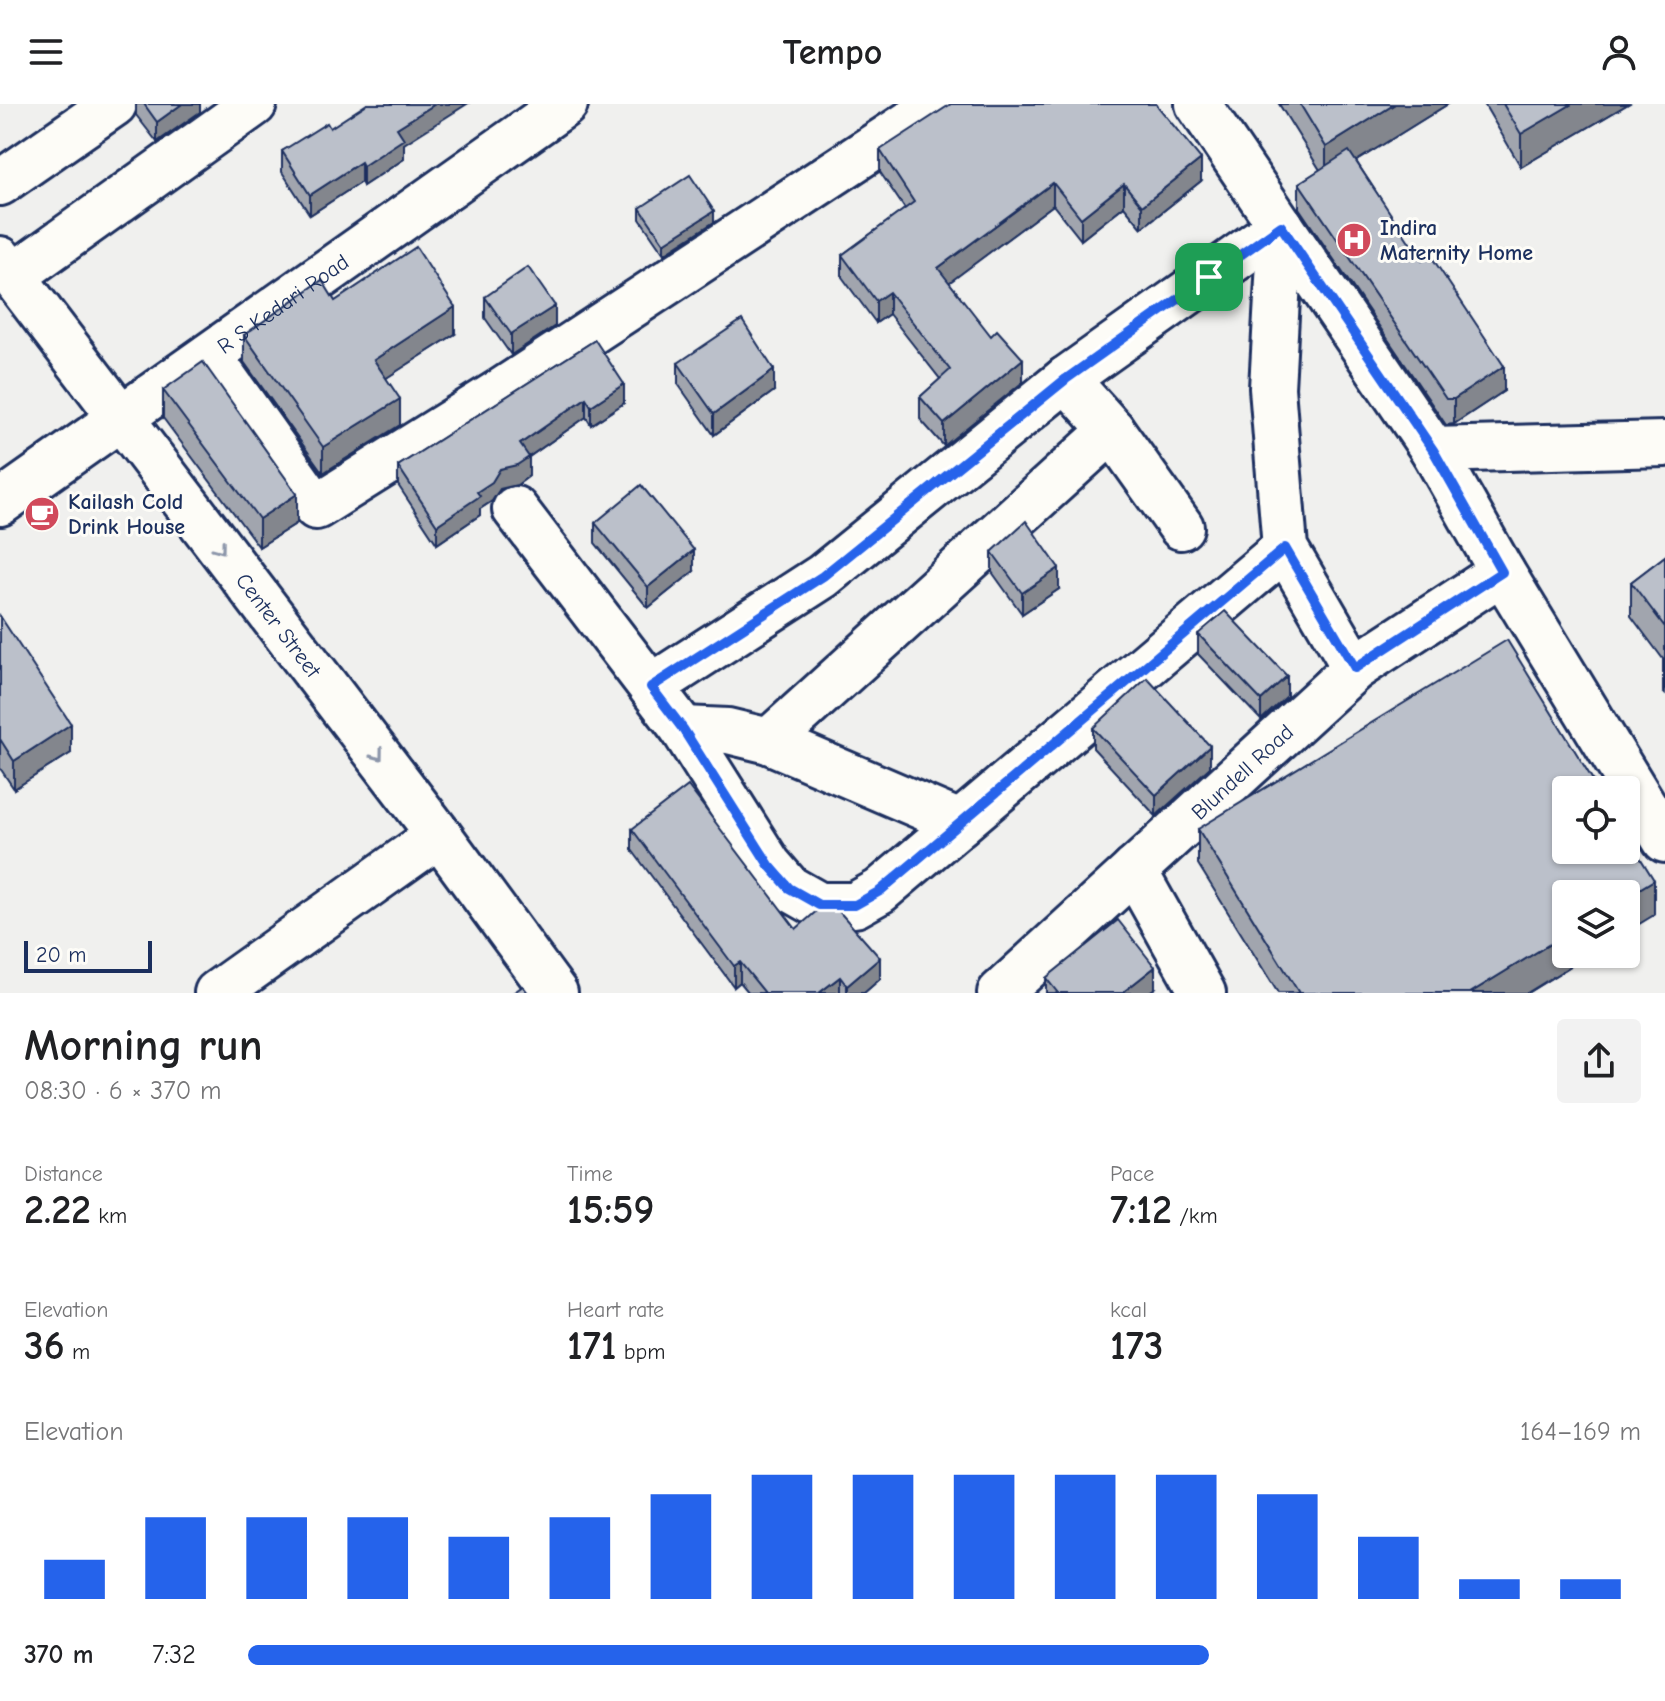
<!DOCTYPE html>
<html lang="en">
<head>
<meta charset="utf-8">
<style>
	:root { --surface:#fff; --page:#f2f2f2; --text:#202124; --muted:#757577; --accent:#2563eb }
	body { margin:0; font-family:"Comic Neue",sans-serif; background:var(--page); color:var(--text); height:100vh; display:flex; flex-direction:column; font-size:30px; white-space:nowrap }
	* { box-sizing:border-box; margin:0 }
	p { font-size:26px; color:var(--muted) }
	.icon { flex:none; width:44px; height:44px; fill:none; stroke:currentColor; stroke-width:2; stroke-linecap:round; stroke-linejoin:round }
	.map { position:relative; height:889px; overflow:hidden }
	.details { display:flex; flex-direction:column; background:var(--surface); flex:1 }
	.details>* { flex:none }
	.fabs { position:absolute; left:1552px; top:672px; display:grid; gap:16px }
	.fabs a { display:grid; place-items:center; width:88px; height:88px; border-radius:8px; background:var(--surface); box-shadow:0 2px 6px #0004; font-size:40px }
	.scale { position:absolute; left:24px; bottom:20px; width:128px; box-sizing:border-box; padding-left:8px; border:4px solid #1b2f5e; border-top:0; font-size:22px; line-height:28px; white-space:nowrap; color:#1b2f5e; -webkit-text-stroke:6px #fdfcf7; paint-order:stroke }
	.pin { position:absolute; display:grid; place-items:center; width:68px; height:68px; color:#fff; margin:-34px; border-radius:16px; box-shadow:0 4px 12px #0006 }
	.round { display:grid; place-items:center; flex:none; width:84px; height:84px; border-radius:8px; background:var(--page) }
	.headline { display:flex; align-items:center; justify-content:space-between; height:136px; padding:0 24px }
	h1 { font-size:44px; font-weight:700; line-height:60px }
	.metrics { display:grid; grid-template-columns:repeat(3,1fr); gap:12px; height:136px; padding:8px 24px }
	.metrics div { display:grid; align-content:center }
	.metrics b { font-size:40px; font-weight:700 }
	.metrics small { font-size:22px; font-weight:400 }
	.metrics p { font-size:22px }
	.chart { height:224px; padding:16px 24px }
	.chart p { display:flex; justify-content:space-between }
	.chart svg { width:100%; height:144px; margin-top:8px; stroke:var(--accent); stroke-width:6 }
	ul { padding:0 24px; list-style:none; font-size:26px }
	li { display:grid; grid-template-columns:128px 96px 1fr; align-items:center; height:60px }
	li i { height:20px; border-radius:10px; background:var(--accent) }
	header { display:flex; justify-content:space-between; align-items:center; height:104px; padding:0 24px; background:var(--surface); font-size:36px; font-weight:700 }
	.map>svg:first-child { display:block }
	.lines { fill:none; stroke-linecap:round; stroke-linejoin:round }
	.minor-casing { stroke:#1b2f5e; stroke-width:50 }
	.minor { stroke:#fdfcf7; stroke-width:44 }
	.wall { fill:#a1a5ae; stroke:#1b2f5e; stroke-width:2 }
	.shaded-wall { fill:#83868d; stroke:#1b2f5e; stroke-width:2 }
	.building { fill:#bbc0ca; stroke:#1b2f5e; stroke-width:2 }
	.oneway { stroke:#8c96aa }
	.route-casing { stroke:#fff; stroke-width:16 }
	.route { stroke:#2563eb; stroke-width:10 }
	.labels { text-anchor:middle; stroke-width:6; stroke-linejoin:round; paint-order:stroke }
	.poi-label { font-size:22px; font-weight:bold; fill:#1b2f5e; stroke:#fdfcf7; text-anchor:start }
	.street-label { font-size:22px; fill:#1b2f5e; stroke:#fdfcf7 }
</style>
</head>
<body>
<header><svg class="icon" aria-label="menu" viewBox="0 0 24 24"><path d="M4 6h16M4 12h16M4 18h16"/></svg>Tempo<svg class="icon" aria-label="person" viewBox="0 0 24 24"><circle cx="12" cy="8" r="4"/><path d="M4 21q1-7 8-7t8 7"/></svg></header>
<div class="map">
<svg width="1665" height="889" viewBox="0 0 1665 889">
	<rect width="100%" height="100%" fill="#f0f0ee"/>
	<filter id="ink" filterUnits="userSpaceOnUse"><feTurbulence type="fractalNoise" baseFrequency=".0125" numOctaves="2"/><feDisplacementMap in="SourceGraphic" scale="16" xChannelSelector="R" yChannelSelector="G"/><feConvolveMatrix kernelMatrix="1 2 1 2 8 2 1 2 1" color-interpolation-filters="sRGB"/></filter>
	<g filter="url(#ink)">
		<g class="lines">
			<defs>
				<g id="minor">
					<polyline points="1198,0 1433,346 1502,468 1665,736"/>
					<polyline points="0,79 114,0"/>
					<polyline points="1281,122 1272,284 1285,444 1355,564"/>
					<path id="s1" d="M 0,155 L 439,731 L 555,889"/>
					<polyline points="13,172 254,0"/>
					<polyline points="209,252 316,403 503,286 939,0"/>
					<polyline points="1066,275 1112,326 1181,423"/>
					<polyline points="1433,346 1665,340"/>
					<path id="s2" d="M 0,399 L 565,0"/>
					<polyline points="515,405 683,625 769,761 789,784 819,801 855,801 880,787 1285,444"/>
					<polyline points="651,583 823,472 1066,275 1281,122"/>
					<polyline points="683,625 728,627 769,637 960,719"/>
					<polyline points="769,637 1112,326"/>
					<polyline points="1134,766 1203,889"/>
					<polyline points="217,889 439,731"/>
					<path id="s3" d="M 1000,889 L 1355,564 L 1502,468"/>
				</g>
			</defs>
			<use href="#minor" class="minor-casing"/>
			<use href="#minor" class="minor"/>
		</g>
		<g class="wall">
			<polygon points="136,0 200,0 200,8 157,38 136,11"/>
			<polygon points="1279,0 1448,0 1356,57 1504,287 1454,320 1446,321 1299,104 1299,79 1320,66"/>
			<polygon points="1484,0 1628,0 1521,63"/>
			<polygon points="330,24 404,40 404,55 363,82 361,78 310,111 282,68 282,47"/>
			<polygon points="880,46 1201,77 1142,124 1124,102 1081,136 1053,101 949,178 1023,278 944,342 920,315 920,293 940,275 889,210 876,219 842,173 842,151 905,105 880,68"/>
			<polygon points="640,104 714,118 664,150 640,115"/>
			<polygon points="485,193 555,222 511,251 485,214"/>
			<polygon points="335,197 455,230 386,274 400,321 323,369 244,258 244,231"/>
			<polygon points="595,236 624,299 591,321 586,313 529,353 529,372 517,381 500,385 492,397 480,405 480,411 437,440 398,381 398,362"/>
			<polygon points="678,259 774,287 714,331 678,280"/>
			<polygon points="163,286 297,419 259,443 163,314"/>
			<polygon points="595,419 694,467 648,504 595,439"/>
			<polygon points="992,448 1059,485 1022,510 992,468"/>
			<polygon points="1665,452 1665,590 1663,588 1663,555 1631,512 1631,478"/>
			<polygon points="0,512 71,649 14,685 0,664"/>
			<polygon points="1198,530 1287,592 1261,616 1198,550"/>
			<polygon points="1093,624 1210,663 1156,712 1093,644"/>
			<polygon points="632,725 796,825 880,875 864,889 749,889 740,878 734,883 632,746"/>
			<polygon points="1198,725 1654,811 1566,850 1590,850 1527,889 1278,889 1198,760"/>
			<polygon points="1046,874 1155,884 1148,889 1046,889"/>
		</g>
		<g class="shaded-wall">
			<polygon points="182,0 200,0 200,8 157,38 157,18"/>
			<polygon points="435,0 467,0 404,40 404,55 363,82 363,62 397,24"/>
			<polygon points="1395,0 1448,0 1326,76 1326,43"/>
			<polygon points="1572,0 1628,0 1521,63 1521,30"/>
			<polygon points="1201,55 1201,77 1142,124 1142,102"/>
			<polygon points="361,58 361,78 310,111 310,91"/>
			<polygon points="1053,79 1053,101 938,187 938,164"/>
			<polygon points="1124,80 1124,102 1081,136 1081,114"/>
			<polygon points="714,107 714,118 664,150 664,139"/>
			<polygon points="889,188 889,210 876,219 876,197"/>
			<polygon points="555,202 555,222 511,251 511,230"/>
			<polygon points="455,203 455,230 374,282 374,256"/>
			<polygon points="1023,255 1023,278 944,342 944,320"/>
			<polygon points="1504,262 1504,287 1454,320 1454,295"/>
			<polygon points="774,266 774,287 714,331 714,310"/>
			<polygon points="624,280 624,299 591,321 591,302"/>
			<polygon points="586,294 586,313 520,359 520,340"/>
			<polygon points="400,295 400,321 323,369 323,343"/>
			<polygon points="529,353 529,372 517,381 500,385 492,397 480,405 480,411 437,440 437,421 477,388 500,365"/>
			<polygon points="297,390 297,419 259,443 259,415"/>
			<polygon points="694,446 694,467 648,504 648,483"/>
			<polygon points="1059,464 1059,485 1022,510 1022,489"/>
			<polygon points="1287,572 1287,592 1261,616 1261,596"/>
			<polygon points="71,620 71,649 14,685 14,657"/>
			<polygon points="1210,642 1210,663 1156,712 1156,691"/>
			<polygon points="1654,776 1654,811 1626,828 1626,793"/>
			<polygon points="1566,830 1566,850 1590,850 1527,889 1470,889"/>
			<polygon points="880,854 880,875 864,889 847,889 847,882"/>
			<polygon points="740,858 740,878 734,883 734,862"/>
			<polygon points="1155,863 1155,884 1148,889 1122,889"/>
			<polygon points="840,873 840,889 819,889"/>
		</g>
		<g class="building">
			<polygon points="144,0 182,0 157,18"/>
			<polygon points="367,0 435,0 397,24 404,35 363,62 361,58 310,91 282,47 327,19 330,24"/>
			<polygon points="951,0 1156,0 1201,55 1142,102 1124,80 1081,114 1053,79 938,164 991,232 997,226 1023,255 944,320 920,293 950,266 889,188 876,197 842,151 914,98 880,46"/>
			<polygon points="1300,0 1395,0 1326,43"/>
			<polygon points="1503,0 1572,0 1521,30"/>
			<polygon points="1349,47 1422,157 1431,152 1504,262 1454,295 1446,295 1299,79"/>
			<polygon points="690,71 714,107 664,139 640,104"/>
			<polygon points="416,143 455,203 374,256 400,295 323,343 244,231 322,176 335,197"/>
			<polygon points="528,163 555,202 511,230 485,193"/>
			<polygon points="742,216 774,266 714,310 678,259"/>
			<polygon points="595,236 624,280 591,302 586,294 520,340 529,353 517,361 500,365 492,378 477,388 480,392 437,421 398,362"/>
			<polygon points="203,258 297,390 259,415 163,286"/>
			<polygon points="641,381 694,446 648,483 595,419"/>
			<polygon points="1026,417 1059,464 1022,489 992,448"/>
			<polygon points="1665,452 1665,523 1631,478"/>
			<polygon points="1225,507 1287,572 1261,596 1198,530"/>
			<polygon points="0,512 71,620 14,657 0,635"/>
			<polygon points="1507,536 1599,686 1566,686 1566,746 1626,746 1626,731 1654,776 1626,793 1626,790 1566,790 1566,830 1470,889 1299,889 1198,725"/>
			<polygon points="1147,574 1210,642 1156,691 1093,624"/>
			<polygon points="688,682 796,825 819,805 837,805 880,854 847,882 840,873 819,889 765,889 740,858 734,862 632,725"/>
			<polygon points="1118,816 1155,863 1122,889 1058,889 1046,874"/>
			<polygon points="523,882 528,889 513,889"/>
		</g>
		<defs><path id="oneway-chevron" d="M-2-3.5L2.5 0L-2 3.5" fill="none" stroke-width="1.6" stroke-linecap="round" stroke-linejoin="round" transform="scale(2)"/></defs>
		<g class="oneway">
			<use href="#oneway-chevron" transform="translate(220 444) rotate(53)"/>
			<use href="#oneway-chevron" transform="translate(378 651) rotate(53)"/>
		</g>
	</g>
	<g class="lines" filter="url(#ink)">
		<defs>
			<polygon id="route" points="1281,122 1433,346 1502,468 1355,564 1285,444 880,787 855,801 819,801 789,784 769,761 683,625 651,583 823,472 1066,275"/>
		</defs>
		<use href="#route" class="route-casing"/>
		<use href="#route" class="route"/>
	</g>
	<defs>
		<symbol id="hospital-disc" viewBox="-11 -11 22 22"><circle r="9.5" fill="#d1495b" stroke="#fdfcf7"/><path d="M-5-5h3v3.5h4V-5h3V5h-3V1.5h-4V5h-3Z" fill="#fff"/></symbol>
		<symbol id="cafe-disc" viewBox="-11 -11 22 22"><circle r="9.5" fill="#d1495b" stroke="#fdfcf7"/><path d="M-5.5-4.5H6V0H3Q3 3.5 0 3.5H-2.5Q-5.5 3.5-5.5 0ZM3-3.2v2h1.7v-2ZM-6 4.5H4V6H-6Z" fill="#fff"/></symbol>
	</defs>
	<g fill-rule="evenodd">
		<use href="#hospital-disc" x="1334" y="116" width="40" height="40"/>
		<use href="#cafe-disc" x="22" y="390" width="40" height="40"/>
	</g>
	<g class="labels">
		<g class="poi-label">
			<text x="1380" y="131">Indira<tspan x="1380" dy="25">Maternity Home</tspan></text>
			<text x="68" y="405">Kailash Cold<tspan x="68" dy="25">Drink House</tspan></text>
		</g>
		<g class="street-label">
			<text dy="8" stroke="none"><textPath href="#s2" startOffset="346">R S Kedari Road</textPath></text>
			<text dy="8" stroke="none"><textPath href="#s1" startOffset="460">Center Street</textPath></text>
			<text dy="8" stroke="none"><textPath href="#s3" startOffset="328">Blundell Road</textPath></text>
		</g>
	</g>
</svg>
<div class="fabs">
<a><svg class="icon" aria-label="locate" viewBox="0 0 24 24"><circle cx="12" cy="12" r="6"/><path d="M12 2v4M12 18v4M2 12h4M18 12h4"/></svg></a>
<a><svg class="icon" aria-label="layers" viewBox="0 0 24 24"><path d="M12 4l9 5-9 5-9-5zM3 14l9 5 9-5"/></svg></a>
</div>
<div class="scale">20 m</div>
<div class="pin" style="left:1209px;top:173px;background:#1e9e55"><svg class="icon" aria-label="arrive" viewBox="0 0 24 24"><path d="M6 21V4h12l-3 4 3 4H6"/></svg></div>
</div>
<section class="details">
<div class="headline"><div><h1>Morning run</h1><p>08:30 · 6 × 370 m</p></div><a class="round"><svg class="icon" aria-label="share" viewBox="0 0 24 24"><path d="M12 15V3M7 8l5-5 5 5M5 13v7h14v-7"/></svg></a></div>
<div class="metrics">
<div><p>Distance</p><b>2.22<small> km</small></b></div>
<div><p>Time</p><b>15:59</b></div>
<div><p>Pace</p><b>7:12<small> /km</small></b></div>
</div>
<div class="metrics">
<div><p>Elevation</p><b>36<small> m</small></b></div>
<div><p>Heart rate</p><b>171<small> bpm</small></b></div>
<div><p>kcal</p><b>173</b></div>
</div>
<div class="chart"><p><span>Elevation</span>164–169 m</p>
<svg viewBox="0 0 160 44" preserveAspectRatio="none"><path d="M5 44V32M15 44V19M25 44V19M35 44V19M45 44V25M55 44V19M65 44V12M75 44V6M85 44V6M95 44V6M105 44V6M115 44V6M125 44V12M135 44V25M145 44V38M155 44V38"/></svg>
</div>
<ul>
<li><b>370 m</b>7:32<i style="width:69%"></i></li>
</ul>
</section>
</body>
</html>
